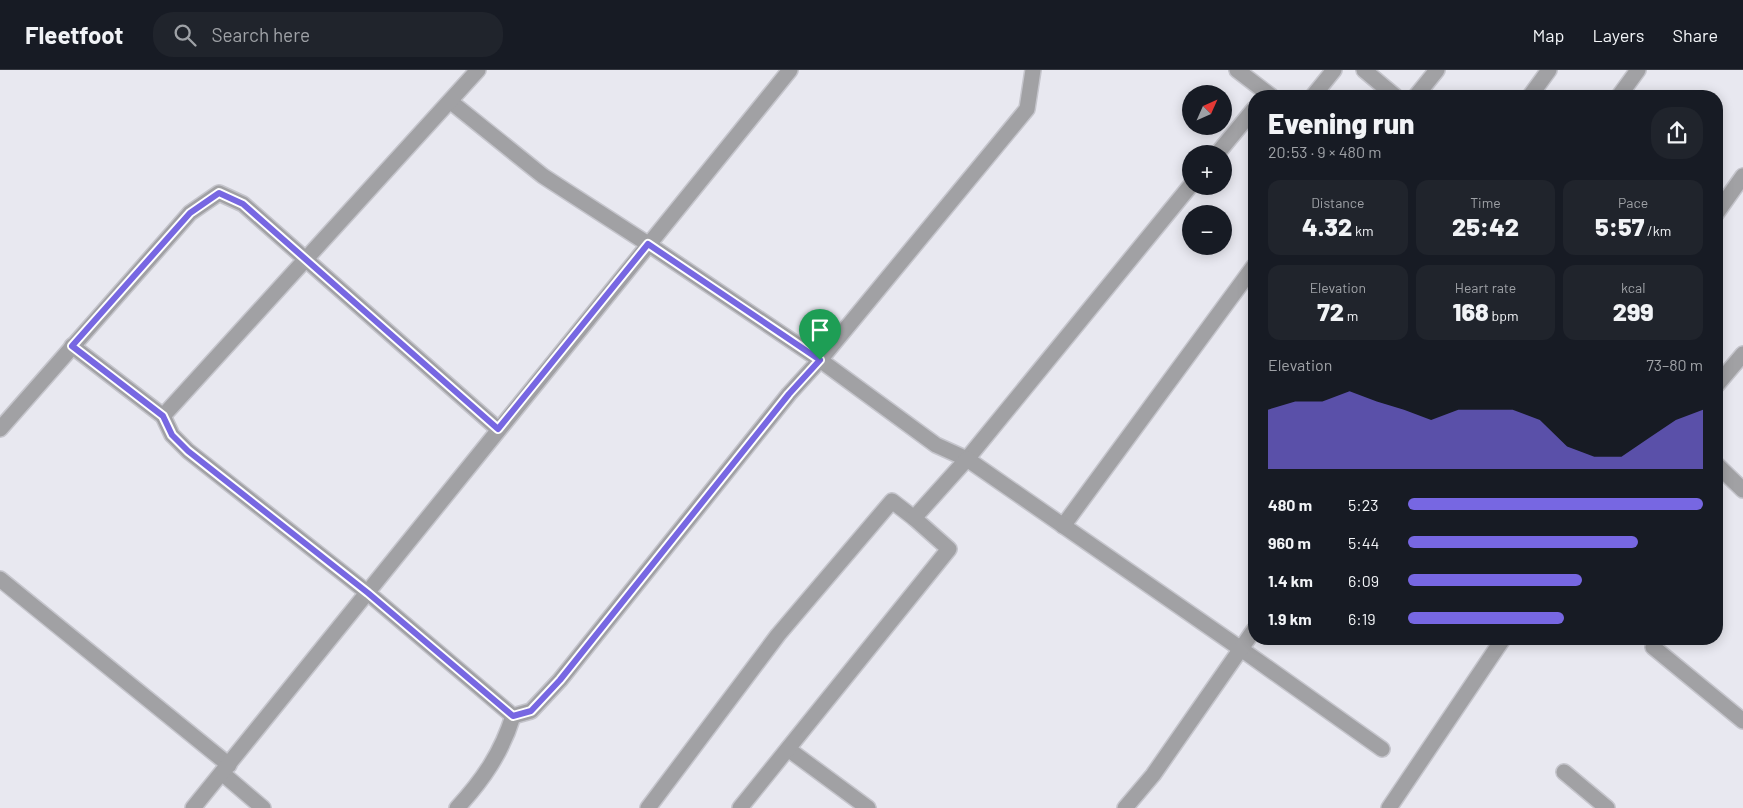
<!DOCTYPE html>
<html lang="en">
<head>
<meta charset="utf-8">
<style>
	:root { --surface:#171b24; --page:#20242c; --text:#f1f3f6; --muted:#9ea1a6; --line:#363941; --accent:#7767e2 }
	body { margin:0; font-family:Barlow,sans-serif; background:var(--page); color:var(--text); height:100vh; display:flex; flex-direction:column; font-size:19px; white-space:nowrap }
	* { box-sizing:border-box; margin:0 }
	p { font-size:16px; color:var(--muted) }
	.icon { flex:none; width:28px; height:28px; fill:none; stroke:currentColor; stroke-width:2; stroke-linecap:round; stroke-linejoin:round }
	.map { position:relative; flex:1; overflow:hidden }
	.panel { position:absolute; left:1248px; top:20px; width:475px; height:555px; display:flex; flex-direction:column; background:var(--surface); border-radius:20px; box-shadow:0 2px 12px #0003 }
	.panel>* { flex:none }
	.needle { width:32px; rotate:45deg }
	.buttons { position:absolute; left:1182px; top:15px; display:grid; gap:10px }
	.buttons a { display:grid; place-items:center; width:50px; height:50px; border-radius:50%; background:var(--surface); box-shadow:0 2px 12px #0003; font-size:25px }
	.pin { position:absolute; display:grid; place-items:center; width:42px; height:42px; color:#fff; margin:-51px -21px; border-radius:50% 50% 50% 0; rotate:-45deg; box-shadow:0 0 5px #0007 }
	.pin .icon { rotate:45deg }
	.round { display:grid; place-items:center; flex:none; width:52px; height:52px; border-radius:20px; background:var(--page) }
	.overview { display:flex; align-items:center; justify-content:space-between; height:85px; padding:0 20px }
	h1 { font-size:28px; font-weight:800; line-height:38px }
	.stats { display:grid; grid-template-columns:repeat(3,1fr); gap:8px; height:85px; padding:5px 20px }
	.stats div { display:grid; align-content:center; border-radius:12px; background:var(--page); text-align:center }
	.stats b { font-size:25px; font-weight:800 }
	.stats small { font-size:14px; font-weight:400 }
	.stats p { font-size:14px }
	.chart { height:140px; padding:10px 20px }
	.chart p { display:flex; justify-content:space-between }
	.chart svg { width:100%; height:90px; margin-top:5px; fill:var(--accent); opacity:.7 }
	ul { padding:0 20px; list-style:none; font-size:16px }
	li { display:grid; grid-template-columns:80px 60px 1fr; align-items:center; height:38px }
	li i { height:12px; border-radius:6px; background:var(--accent) }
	header { display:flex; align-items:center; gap:30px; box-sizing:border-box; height:70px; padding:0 25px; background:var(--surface); border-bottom:1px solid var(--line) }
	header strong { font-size:24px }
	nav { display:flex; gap:28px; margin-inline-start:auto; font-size:18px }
	.search { width:350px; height:45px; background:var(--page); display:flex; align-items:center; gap:12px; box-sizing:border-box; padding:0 18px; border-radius:20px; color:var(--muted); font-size:19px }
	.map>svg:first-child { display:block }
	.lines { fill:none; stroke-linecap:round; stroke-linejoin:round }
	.lane-casing { stroke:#c5c5cc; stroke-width:18 }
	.street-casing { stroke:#c5c5cc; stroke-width:18 }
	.lane { stroke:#a1a1a4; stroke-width:15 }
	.street { stroke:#a1a1a4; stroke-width:15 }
	.route-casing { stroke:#fff; stroke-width:10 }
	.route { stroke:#7767e2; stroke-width:6 }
</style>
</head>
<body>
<header>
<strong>Fleetfoot</strong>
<div class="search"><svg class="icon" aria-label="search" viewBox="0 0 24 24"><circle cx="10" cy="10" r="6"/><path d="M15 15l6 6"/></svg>Search here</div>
<nav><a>Map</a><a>Layers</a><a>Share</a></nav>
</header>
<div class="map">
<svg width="1743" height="738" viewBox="0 0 1743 738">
	<rect width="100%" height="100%" fill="#e8e8f0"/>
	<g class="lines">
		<defs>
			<polyline id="lane" points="1241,579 1382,679"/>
			<g id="street">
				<polyline points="1237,0 1271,26"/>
				<polyline points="1364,0 1395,26"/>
				<polyline points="1313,26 1334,0"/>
				<polyline points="1416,26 1437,0"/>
				<polyline points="1530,26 1549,0"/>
				<polyline points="1619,26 1638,0"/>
				<polyline points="451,32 543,106 648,174 820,290 936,375 967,389 1191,115"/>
				<polyline points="1217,84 1254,39"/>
				<polyline points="1716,144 1743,106"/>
				<polyline points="72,276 163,346 172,365 188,381 368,523 513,646 531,641 560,610 789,324 820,290 1027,39 1033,0"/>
				<polyline points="1716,316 1743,284"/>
				<polyline points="163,346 478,0"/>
				<polyline points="0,359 190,143 219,123 243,134 498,359"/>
				<polyline points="1716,394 1743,420"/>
				<polyline points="1063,456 1254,196"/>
				<polyline points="0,509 229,695"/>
				<polyline points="1653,577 1743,651"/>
				<polyline points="788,679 868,738"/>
				<polyline points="1564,702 1607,738"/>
				<polyline points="222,703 263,738"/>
				<polyline points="193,738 790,0"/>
				<path d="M 457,738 C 483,710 502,682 513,646"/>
				<polyline points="648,738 778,565 892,431 914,448"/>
				<polyline points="740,738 949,479 914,448 967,389 1241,579"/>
				<polyline points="1125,738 1153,705 1254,560"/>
				<polyline points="1389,738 1503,569"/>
			</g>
		</defs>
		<use href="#lane" class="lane-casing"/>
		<use href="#street" class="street-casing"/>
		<use href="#lane" class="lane"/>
		<use href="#street" class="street"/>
	</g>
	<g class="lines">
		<defs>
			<polygon id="route" points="219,123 243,134 498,359 648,174 820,290 789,324 560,610 531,641 513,646 368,523 188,381 172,365 163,346 72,276 190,143"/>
		</defs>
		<use href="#route" class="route-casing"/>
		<use href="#route" class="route"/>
	</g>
</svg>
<div class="buttons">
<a><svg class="needle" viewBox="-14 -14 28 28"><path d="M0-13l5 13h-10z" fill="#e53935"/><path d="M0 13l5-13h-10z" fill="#9ea1a6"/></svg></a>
<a>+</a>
<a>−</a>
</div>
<div class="pin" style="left:820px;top:290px;background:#1e9e55"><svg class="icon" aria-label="arrive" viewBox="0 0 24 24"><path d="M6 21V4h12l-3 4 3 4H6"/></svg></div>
<section class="panel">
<div class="overview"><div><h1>Evening run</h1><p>20:53 · 9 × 480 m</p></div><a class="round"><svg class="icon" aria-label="share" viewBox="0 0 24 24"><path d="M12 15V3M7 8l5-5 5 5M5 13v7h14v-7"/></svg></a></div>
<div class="stats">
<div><p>Distance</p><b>4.32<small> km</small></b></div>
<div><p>Time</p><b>25:42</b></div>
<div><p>Pace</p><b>5:57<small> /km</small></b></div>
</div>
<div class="stats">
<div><p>Elevation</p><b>72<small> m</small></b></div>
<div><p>Heart rate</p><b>168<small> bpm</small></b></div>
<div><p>kcal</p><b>299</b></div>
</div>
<div class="chart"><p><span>Elevation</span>73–80 m</p>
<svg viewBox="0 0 160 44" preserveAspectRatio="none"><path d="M0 44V15L10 11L20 11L30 6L40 11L50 15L60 20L70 15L80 15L90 15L100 20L110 33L120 38L130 38L140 29L150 20L160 15V44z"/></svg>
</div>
<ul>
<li><b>480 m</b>5:23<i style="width:100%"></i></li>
<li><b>960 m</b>5:44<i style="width:78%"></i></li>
<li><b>1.4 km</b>6:09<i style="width:59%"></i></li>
<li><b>1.9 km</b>6:19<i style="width:53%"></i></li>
</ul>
</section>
</div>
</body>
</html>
